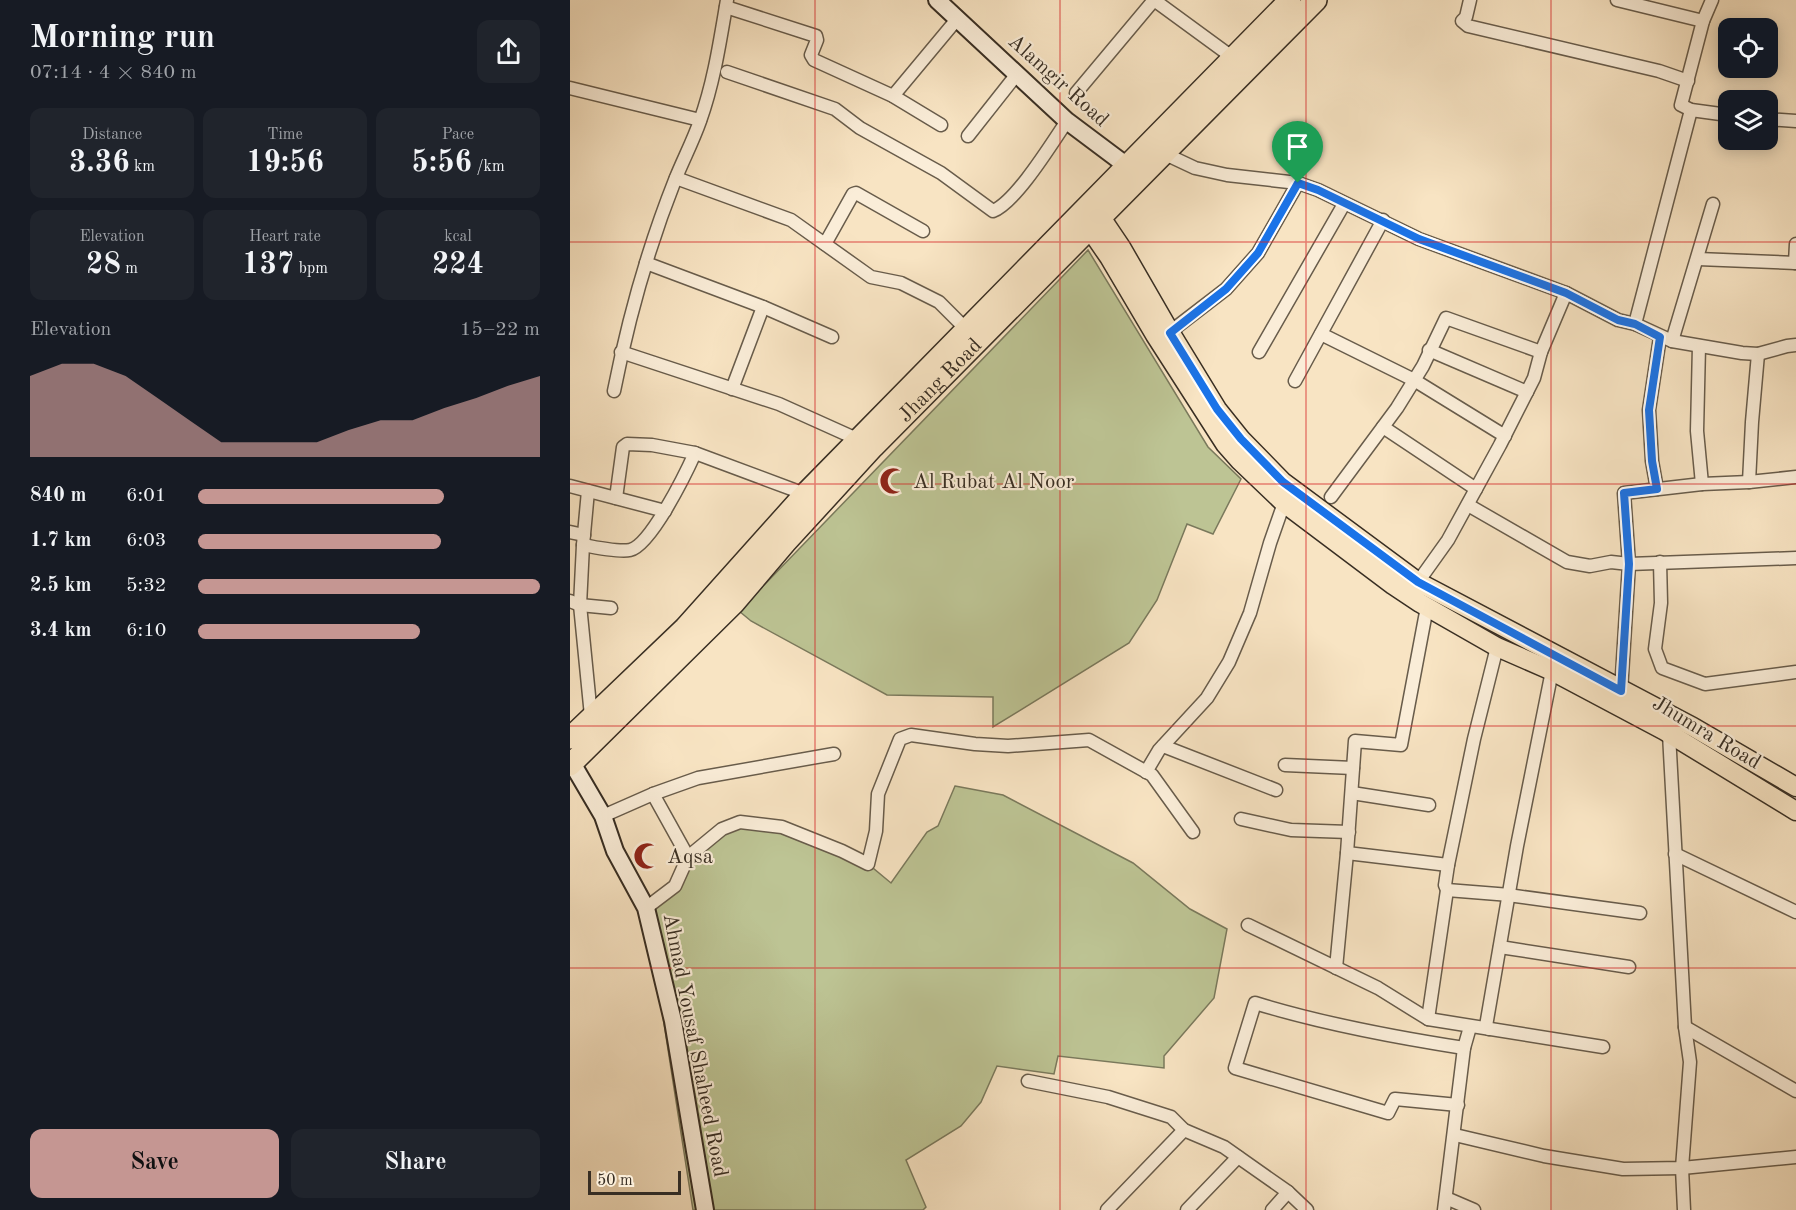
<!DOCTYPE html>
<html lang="en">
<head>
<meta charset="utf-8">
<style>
	:root { --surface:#171b24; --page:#20242c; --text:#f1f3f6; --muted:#9ea1a6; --accent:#c59692 }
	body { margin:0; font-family:"Old Standard TT",serif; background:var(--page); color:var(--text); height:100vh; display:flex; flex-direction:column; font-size:22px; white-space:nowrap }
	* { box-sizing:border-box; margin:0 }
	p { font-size:20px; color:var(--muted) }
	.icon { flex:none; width:33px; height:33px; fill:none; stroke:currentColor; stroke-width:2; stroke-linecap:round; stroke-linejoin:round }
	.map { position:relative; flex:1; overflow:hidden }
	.details { display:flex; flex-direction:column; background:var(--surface); width:570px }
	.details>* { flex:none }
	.controls { position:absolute; left:1148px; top:18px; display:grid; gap:12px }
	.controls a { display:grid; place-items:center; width:60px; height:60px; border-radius:12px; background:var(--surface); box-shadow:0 3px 15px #0003; font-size:30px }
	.scale { position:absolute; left:18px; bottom:15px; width:93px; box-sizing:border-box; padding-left:6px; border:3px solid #382e23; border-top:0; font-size:16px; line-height:21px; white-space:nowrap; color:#382e23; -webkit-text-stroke:4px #faedd8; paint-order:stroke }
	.pin { position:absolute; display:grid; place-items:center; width:51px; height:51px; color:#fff; margin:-62px -26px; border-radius:50% 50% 50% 0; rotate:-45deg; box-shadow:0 0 6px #0007 }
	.pin .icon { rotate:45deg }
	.round { display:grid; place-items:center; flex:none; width:63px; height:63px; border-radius:12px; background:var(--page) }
	.head { display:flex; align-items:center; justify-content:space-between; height:102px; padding:0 30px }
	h1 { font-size:33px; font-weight:700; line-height:45px }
	.metrics { display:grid; grid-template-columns:repeat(3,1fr); gap:9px; height:102px; padding:6px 30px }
	.metrics div { display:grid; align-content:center; border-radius:12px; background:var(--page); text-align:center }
	.metrics b { font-size:30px; font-weight:700 }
	.metrics small { font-size:16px; font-weight:400 }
	.metrics p { font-size:16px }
	.chart { height:168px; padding:12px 30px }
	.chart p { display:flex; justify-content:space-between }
	.chart svg { width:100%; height:108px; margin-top:6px; fill:var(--accent); opacity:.7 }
	.cta { display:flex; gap:12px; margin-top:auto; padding:12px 30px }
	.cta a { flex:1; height:69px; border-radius:12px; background:var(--accent); color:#111; font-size:24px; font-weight:700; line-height:69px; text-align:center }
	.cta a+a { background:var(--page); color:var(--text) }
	ul { padding:0 30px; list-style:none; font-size:20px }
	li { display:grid; grid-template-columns:96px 72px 1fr; align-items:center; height:45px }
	li i { height:15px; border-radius:8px; background:var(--accent) }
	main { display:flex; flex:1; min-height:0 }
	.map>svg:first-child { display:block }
	.green { fill:#bdc494; stroke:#7a795c; stroke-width:1.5 }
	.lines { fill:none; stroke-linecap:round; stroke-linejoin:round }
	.street-casing { stroke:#685c4b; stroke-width:15 }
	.secondary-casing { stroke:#382e23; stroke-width:20 }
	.primary-casing { stroke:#382e23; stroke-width:21 }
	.highway-casing { stroke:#382e23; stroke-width:24 }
	.street { stroke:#faedd8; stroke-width:12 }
	.secondary { stroke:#faedd8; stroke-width:16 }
	.primary { stroke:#f8e4c3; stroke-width:18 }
	.highway { stroke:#f8e4c3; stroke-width:21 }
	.route-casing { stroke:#fff; stroke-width:12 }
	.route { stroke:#1a73e8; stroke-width:8 }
	.grid { fill:none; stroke:#d62828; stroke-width:1.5; stroke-opacity:0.55 }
	.labels { text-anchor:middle; stroke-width:4.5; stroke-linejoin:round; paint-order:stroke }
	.street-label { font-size:21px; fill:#382e23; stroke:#faedd8 }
	.poi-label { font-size:21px; fill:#382e23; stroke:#faedd8; text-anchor:start }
</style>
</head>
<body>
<main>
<section class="details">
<div class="head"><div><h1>Morning run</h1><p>07:14 · 4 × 840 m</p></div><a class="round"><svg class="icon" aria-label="share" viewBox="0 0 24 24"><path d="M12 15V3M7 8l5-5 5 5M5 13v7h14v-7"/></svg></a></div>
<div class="metrics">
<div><p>Distance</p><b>3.36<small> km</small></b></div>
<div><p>Time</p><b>19:56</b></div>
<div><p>Pace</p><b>5:56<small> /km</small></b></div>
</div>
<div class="metrics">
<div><p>Elevation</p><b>28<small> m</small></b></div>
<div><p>Heart rate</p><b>137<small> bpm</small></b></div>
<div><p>kcal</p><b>224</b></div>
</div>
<div class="chart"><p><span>Elevation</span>15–22 m</p>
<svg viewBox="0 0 160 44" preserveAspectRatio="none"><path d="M0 44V11L10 6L20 6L30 11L40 20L50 29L60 38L70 38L80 38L90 38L100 33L110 29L120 29L130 24L140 20L150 15L160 11V44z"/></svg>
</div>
<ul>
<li><b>840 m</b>6:01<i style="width:72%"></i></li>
<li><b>1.7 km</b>6:03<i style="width:71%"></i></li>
<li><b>2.5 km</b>5:32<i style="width:100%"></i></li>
<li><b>3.4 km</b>6:10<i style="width:65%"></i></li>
</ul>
<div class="cta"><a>Save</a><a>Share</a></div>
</section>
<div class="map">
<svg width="1226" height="1210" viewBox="0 0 1226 1210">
	<rect width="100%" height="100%" fill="#f8e4c3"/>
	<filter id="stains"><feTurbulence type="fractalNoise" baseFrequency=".00333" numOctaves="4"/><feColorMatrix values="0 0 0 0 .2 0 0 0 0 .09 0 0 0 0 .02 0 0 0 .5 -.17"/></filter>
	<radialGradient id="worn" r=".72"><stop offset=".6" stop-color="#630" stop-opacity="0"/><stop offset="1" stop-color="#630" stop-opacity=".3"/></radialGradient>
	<g class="green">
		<polygon points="518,250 638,447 671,479 643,534 617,524 587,600 559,643 423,727 423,697 317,695 181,621 169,611"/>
		<polygon points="385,786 433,795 563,863 620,909 657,929 644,998 594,1056 594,1068 488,1056 484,1074 427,1066 411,1102 391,1126 336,1160 356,1207 353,1210 123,1210 76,908 105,886 118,857 152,829 193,824 298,864 321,883 357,832 368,826"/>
	</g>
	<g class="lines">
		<defs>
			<g id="street">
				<polyline points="900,0 896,17 892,21 898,26 1089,71 1118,81"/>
				<polyline points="1047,0 1133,21"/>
				<polyline points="1142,0 1133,21 1111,105 1121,110 1158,115"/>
				<polyline points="156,7 246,36 247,40 241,55 244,60 323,96 371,125"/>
				<path d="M 157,72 L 265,109 L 290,128 L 371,173 L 423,211 C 446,202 482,143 497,121"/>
				<polyline points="0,88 130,120"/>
				<polyline points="506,93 584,0 662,57"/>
				<polyline points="323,96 388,18"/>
				<polyline points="1197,119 1226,121"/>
				<polyline points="398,136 447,74"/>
				<polyline points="593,153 625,168 657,175 728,183 748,190 849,239 996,293 1048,320 1065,324 1102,341 1172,353 1188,354 1217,346 1226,345"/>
				<polyline points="106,178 221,220 301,277 331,283 369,302 396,329"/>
				<polyline points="255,244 283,194 286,193 353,231"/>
				<polyline points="1128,259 1226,263"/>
				<polyline points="76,263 193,307 262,337"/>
				<polyline points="1225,263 1226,244"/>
				<polyline points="1065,324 1121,110"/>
				<polyline points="600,332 656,289 688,253 728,183"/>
				<polyline points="751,334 844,380 935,436"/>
				<polyline points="1102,341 1143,204"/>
				<polyline points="1129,346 1127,431 1132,484"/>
				<polyline points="859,350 957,392"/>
				<polyline points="51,352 209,404 289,440"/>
				<polyline points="689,352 774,204"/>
				<polyline points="725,381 813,220"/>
				<polyline points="162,389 193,307"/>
				<path d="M 44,391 C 58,320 78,248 105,180 C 113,160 123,141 130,121 C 144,82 150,41 157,0"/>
				<polyline points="813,427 906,489"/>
				<polyline points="1179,482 1182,422 1188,354"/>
				<polyline points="0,486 95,511"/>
				<polyline points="1087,489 1082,461 1079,410 1090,337"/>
				<polyline points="18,491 13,545 10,605 21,716"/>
				<polyline points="761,497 827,408 853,366 876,318 971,352"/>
				<polyline points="46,498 53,447 57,444 82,445 125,453 235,494"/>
				<polyline points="898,505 997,562 1020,566 1041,562 1059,564 1226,558"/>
				<polyline points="0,532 14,535"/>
				<path d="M 13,545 C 23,547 51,552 60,550 C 81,545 116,473 125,453"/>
				<polyline points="1090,562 1091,603 1085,649 1092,668 1135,684 1226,672"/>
				<polyline points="848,582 878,540 930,445 964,378 971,352 996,293"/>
				<polyline points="0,601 10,605 41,608"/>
				<polyline points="1051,691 1059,564 1054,493 1132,484 1179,482 1226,477"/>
				<polyline points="1101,731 1099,734 1115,1027 1120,1062 1112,1168 1114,1210"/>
				<polyline points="593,746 706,790"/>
				<polyline points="715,765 783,768"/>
				<polyline points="576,772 589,750 637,698 659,662 680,613 700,543 714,503"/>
				<polyline points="782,793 859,805"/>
				<polyline points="83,794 118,857"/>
				<polyline points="33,816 83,794 128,778 264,754"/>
				<polyline points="671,819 721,830 779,832"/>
				<polyline points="777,853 878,865"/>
				<polyline points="1105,854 1226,912"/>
				<polyline points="877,890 940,895"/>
				<polyline points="938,895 1070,913"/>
				<polyline points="76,908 105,886 118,857 152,829 170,822 212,827 272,851 298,864 306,831 308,794 330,739 341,735 405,744 438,746 519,740 582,775 623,832"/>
				<polyline points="678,925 808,988 858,1019 1033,1047"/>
				<polyline points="930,947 1059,967"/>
				<polyline points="766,968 777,853 785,741 831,745 857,607"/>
				<polyline points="858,1019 877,890 875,885 878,865 904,739 927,647"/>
				<polyline points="1115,1027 1226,1091"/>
				<polyline points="919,1029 916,1026 947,846 982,671"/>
				<polyline points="458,1081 538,1097 601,1117 614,1130 654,1147 718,1192 737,1210"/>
				<path d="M 888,1105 L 825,1099 L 818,1113 L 665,1068 L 685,1003 C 753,1024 823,1037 894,1048"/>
				<polyline points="885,1135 974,1156 1053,1169 1112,1168 1226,1157"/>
				<polyline points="876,1198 904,1210"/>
				<polyline points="537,1210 614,1130"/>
				<polyline points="617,1210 668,1157"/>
				<polyline points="702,1210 718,1192"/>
				<polyline points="874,1210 894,1048 900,1027"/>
			</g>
			<g id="secondary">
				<polyline points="367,0 497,121 557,166"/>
				<polyline points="2,763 33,816 45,851 76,908 103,1021 135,1210"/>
			</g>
			<g id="primary">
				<polyline points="524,207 551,247 600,332 647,409 671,439 713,482 848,582 1123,727 1226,787"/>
				<polyline points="512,219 519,228 539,257 585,335 655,444 670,461 714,503 823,585 850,603 927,647 982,671 1095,731 1226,811"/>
			</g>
			<g id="highway">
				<polyline points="0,738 115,628 235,494 720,0"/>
				<path id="s1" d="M 0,765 L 164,603 L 215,543 L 303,447 L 746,0"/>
			</g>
		</defs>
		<use href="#street" class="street-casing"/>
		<use href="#secondary" class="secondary-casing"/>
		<use href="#primary" class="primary-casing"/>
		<use href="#highway" class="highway-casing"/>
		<use href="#street" class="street"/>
		<use href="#secondary" class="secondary"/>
		<use href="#primary" class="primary"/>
		<use href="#highway" class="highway"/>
	</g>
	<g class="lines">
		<defs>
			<polygon id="route" points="728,183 748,190 849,239 996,293 1048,320 1065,324 1090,337 1079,410 1082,461 1087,489 1054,493 1059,564 1051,691 848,582 713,482 671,439 647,409 600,333 656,289 688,253"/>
		</defs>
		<use href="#route" class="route-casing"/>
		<use href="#route" class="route"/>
	</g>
	<path class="grid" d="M 245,0 L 245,1210M 490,0 L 490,1210M 736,0 L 736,1210M 981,0 L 981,1210M 0,242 L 1226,242M 0,484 L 1226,484M 0,726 L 1226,726M 0,968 L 1226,968"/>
	<defs>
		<symbol id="mosque-bare" viewBox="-9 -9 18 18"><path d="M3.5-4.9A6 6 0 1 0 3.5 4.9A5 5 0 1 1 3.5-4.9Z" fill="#8f2418" stroke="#faedd8" stroke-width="2.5" paint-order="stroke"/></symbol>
	</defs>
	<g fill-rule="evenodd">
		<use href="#mosque-bare" x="304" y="462" width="38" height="38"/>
		<use href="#mosque-bare" x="58" y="837" width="38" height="38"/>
	</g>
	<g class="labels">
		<g class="street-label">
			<text transform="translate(489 80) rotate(42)" y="7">Alamgir Road</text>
			<text dy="7" stroke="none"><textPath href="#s1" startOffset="534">Jhang Road</textPath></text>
			<text transform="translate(1137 732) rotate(31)" y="7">Jhumra Road</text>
			<text transform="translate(126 1045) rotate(79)" y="7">Ahmad Yousaf Shaheed Road</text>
		</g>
		<g class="poi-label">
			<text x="343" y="488">Al Rubat Al Noor</text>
			<text x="97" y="863">Aqsa</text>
		</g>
	</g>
	<rect width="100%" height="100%" filter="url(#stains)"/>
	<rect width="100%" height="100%" fill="url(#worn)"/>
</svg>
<div class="controls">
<a><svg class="icon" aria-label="locate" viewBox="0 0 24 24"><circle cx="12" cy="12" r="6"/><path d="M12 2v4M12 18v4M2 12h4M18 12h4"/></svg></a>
<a><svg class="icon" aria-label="layers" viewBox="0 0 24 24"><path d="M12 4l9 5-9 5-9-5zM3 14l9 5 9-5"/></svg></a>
</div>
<div class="scale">50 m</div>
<div class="pin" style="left:728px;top:183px;background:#1e9e55"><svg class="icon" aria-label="arrive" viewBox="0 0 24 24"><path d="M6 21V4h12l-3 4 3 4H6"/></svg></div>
</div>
</main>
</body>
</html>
